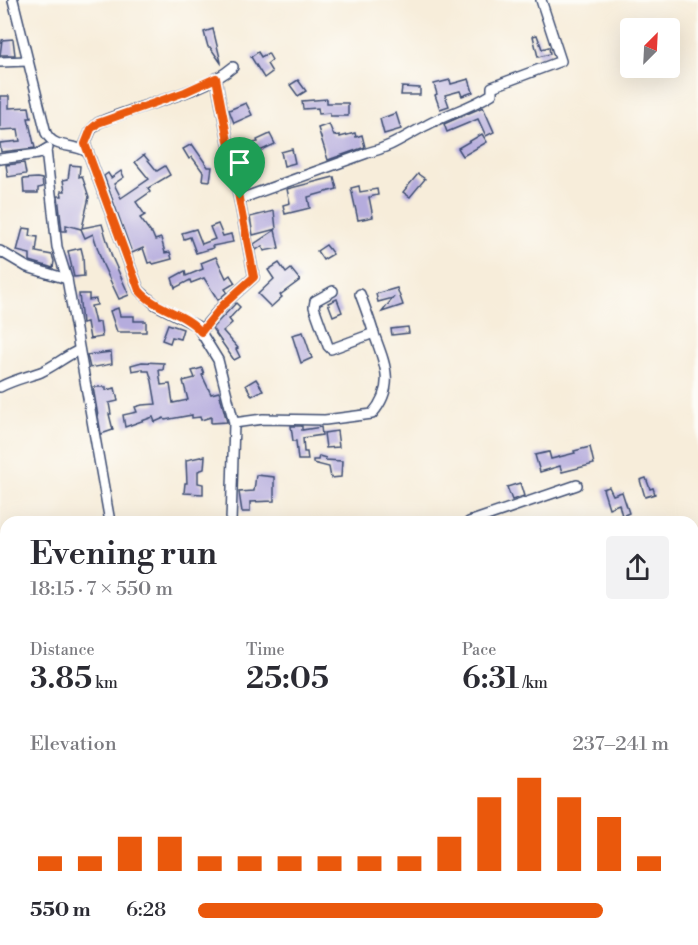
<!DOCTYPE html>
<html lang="en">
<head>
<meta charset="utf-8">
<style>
	:root { --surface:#fff; --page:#f2f2f3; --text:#2b2b33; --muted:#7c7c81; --accent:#ea580c }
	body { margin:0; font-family:"Libre Bodoni",serif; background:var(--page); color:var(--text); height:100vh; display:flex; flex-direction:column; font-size:22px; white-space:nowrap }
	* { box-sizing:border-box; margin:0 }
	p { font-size:20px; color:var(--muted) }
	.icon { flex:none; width:33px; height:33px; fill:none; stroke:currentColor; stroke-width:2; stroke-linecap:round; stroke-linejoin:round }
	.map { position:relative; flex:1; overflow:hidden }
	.side { position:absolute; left:0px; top:516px; width:699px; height:429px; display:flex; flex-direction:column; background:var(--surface); border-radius:18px 18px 0 0; box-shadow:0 6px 24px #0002 }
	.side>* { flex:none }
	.needle { width:39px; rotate:24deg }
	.buttons { position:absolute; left:620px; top:18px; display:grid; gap:12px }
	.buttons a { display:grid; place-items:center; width:60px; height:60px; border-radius:6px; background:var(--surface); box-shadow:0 6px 24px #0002; font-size:30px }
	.pin { position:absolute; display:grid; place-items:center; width:51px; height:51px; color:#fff; margin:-62px -26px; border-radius:50% 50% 50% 0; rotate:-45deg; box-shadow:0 0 6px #0007 }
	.pin .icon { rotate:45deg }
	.round { display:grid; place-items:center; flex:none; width:63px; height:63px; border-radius:6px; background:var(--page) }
	.summary { display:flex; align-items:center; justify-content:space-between; height:102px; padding:0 30px }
	h1 { font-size:33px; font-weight:600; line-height:45px }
	.stats { display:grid; grid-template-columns:repeat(3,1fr); gap:9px; height:102px; padding:6px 30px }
	.stats div { display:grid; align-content:center }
	.stats b { font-size:30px; font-weight:600 }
	.stats small { font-size:16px; font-weight:400 }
	.stats p { font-size:16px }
	.chart { height:168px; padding:12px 30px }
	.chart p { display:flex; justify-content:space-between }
	.chart svg { width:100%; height:108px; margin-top:6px; stroke:var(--accent); stroke-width:6 }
	ul { padding:0 30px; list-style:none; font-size:20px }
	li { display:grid; grid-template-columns:96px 72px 1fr; align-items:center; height:45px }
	li i { height:15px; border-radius:8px; background:var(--accent) }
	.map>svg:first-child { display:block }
	.building { fill:#b5acdd }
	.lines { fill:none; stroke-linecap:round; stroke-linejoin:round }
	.minor-casing { stroke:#3c4c71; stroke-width:12 }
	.minor { stroke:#fff; stroke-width:9 }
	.route-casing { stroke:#fff; stroke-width:12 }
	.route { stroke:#ea580c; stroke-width:8 }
</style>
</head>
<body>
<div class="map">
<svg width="698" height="945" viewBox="0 0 698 945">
	<rect width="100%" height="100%" fill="#fdfcf7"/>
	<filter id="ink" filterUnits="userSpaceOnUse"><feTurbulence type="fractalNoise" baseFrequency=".0167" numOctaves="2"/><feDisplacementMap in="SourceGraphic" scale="12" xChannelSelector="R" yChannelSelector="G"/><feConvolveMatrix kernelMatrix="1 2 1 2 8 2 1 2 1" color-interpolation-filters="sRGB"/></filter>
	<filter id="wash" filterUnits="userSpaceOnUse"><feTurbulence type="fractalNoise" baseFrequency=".008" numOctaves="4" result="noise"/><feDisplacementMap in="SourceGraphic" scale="24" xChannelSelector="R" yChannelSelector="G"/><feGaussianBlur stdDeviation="1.35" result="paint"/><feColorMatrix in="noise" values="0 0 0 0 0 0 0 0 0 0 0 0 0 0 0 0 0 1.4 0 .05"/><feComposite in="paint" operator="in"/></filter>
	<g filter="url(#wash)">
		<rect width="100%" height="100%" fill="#f7edda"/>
		<g id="blocks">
			<g class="building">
				<polygon points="213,29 221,62 221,63 210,47 208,47 204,32"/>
				<polygon points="537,35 542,49 549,47 550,54 538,57 533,36"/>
				<polygon points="13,39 15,55 0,55 2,40"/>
				<polygon points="258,52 261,57 268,53 272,60 267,64 272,72 264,78 251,57"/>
				<polygon points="469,79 473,92 462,96 460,91 445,95 449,106 440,109 435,95 437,94 434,84 450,80 451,84"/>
				<polygon points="298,80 306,91 298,96 290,85"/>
				<polygon points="402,87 420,88 420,95 401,95"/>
				<polygon points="0,96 9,96 9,108 29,107 31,118 28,118 35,148 1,152 0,143 20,141 18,129 0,130"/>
				<polygon points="327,99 327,103 348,103 348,116 330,116 330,113 319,114 318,108 303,109 302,101"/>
				<polygon points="246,103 252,115 234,123 229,110"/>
				<polygon points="483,107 494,132 486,136 478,119 447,132 444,124"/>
				<polygon points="396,113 401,129 384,134 380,119"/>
				<polygon points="329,124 334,136 340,135 340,137 355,133 356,137 362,135 365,147 328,160 318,128"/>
				<polygon points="270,134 275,144 262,150 246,153 244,145 258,142 257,140"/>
				<polygon points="482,134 487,142 463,156 458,148"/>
				<polygon points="192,144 208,167 212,167 210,181 202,180 203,172 192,157 189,159 183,149"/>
				<polygon points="292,149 295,163 284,166 281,152"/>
				<polygon points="144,155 157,171 165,166 170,175 148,188 150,192 136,202 145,215 140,218 151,233 152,233 155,240 161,238 165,253 170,252 172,259 153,264 152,262 148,263 143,248 132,253 104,176 108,173 111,178 121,171 124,177 114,184 121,198 149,179 135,162"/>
				<polygon points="24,163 26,174 8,177 6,165"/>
				<polygon points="70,165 80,166 79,177 82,176 89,197 82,228 102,224 112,257 129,295 119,299 103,265 93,234 85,238 81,229 66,225 66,231 62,231 58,196 62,196 61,191 65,191 63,180 68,179"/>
				<polygon points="418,174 425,179 410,197 403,192"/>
				<polygon points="334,177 337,189 308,197 310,208 285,214 283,205 290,203 287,189"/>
				<polygon points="37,178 42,179 43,187 38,188 38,193 24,193 23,179"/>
				<polygon points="359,186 360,192 377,189 378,195 369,197 373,217 358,220 351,188"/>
				<polygon points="274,211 276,229 253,235 250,217"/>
				<polygon points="218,224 223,236 231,234 233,242 212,246 213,248 196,253 190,237 184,239 182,233 196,229 202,244 215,239 210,227"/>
				<polygon points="23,228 31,229 30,236 38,237 36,252 52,255 54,261 53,268 30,261 30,254 17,251"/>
				<polygon points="275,230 279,248 264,251 262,246 256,250 254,244"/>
				<polygon points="326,245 333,254 323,260 317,251"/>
				<polygon points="81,248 83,256 84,276 74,277 68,251"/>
				<polygon points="216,257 226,278 230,275 235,283 225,289 227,292 218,300 204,278 191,283 190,280 175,288 172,278 185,271 186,276 203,269 201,263"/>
				<polygon points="279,263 286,273 291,269 300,280 280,295 282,297 271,307 258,294 274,279 268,270"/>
				<polygon points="397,288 403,305 382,312 393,298 378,302 376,294"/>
				<polygon points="79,294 89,294 89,300 96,299 97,305 91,306 95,323 100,322 102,337 90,339 87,322 82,323"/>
				<polygon points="337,299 342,312 333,316 328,303"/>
				<polygon points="236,303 240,307 229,319 232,323 223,331 238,348 236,349 240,357 234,360 212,328"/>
				<polygon points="118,308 120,316 134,316 134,321 146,321 146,332 117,332 110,311"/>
				<polygon points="168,324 183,329 180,339 172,337 170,343 162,340"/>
				<polygon points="408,327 409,333 392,335 391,329"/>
				<polygon points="303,332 312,358 301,363 292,335"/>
				<polygon points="111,352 112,364 90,368 87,355"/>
				<polygon points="142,362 164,363 163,370 159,370 161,385 170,384 173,403 188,400 183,381 195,378 192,371 202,368 204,374 202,375 211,394 219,392 227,422 211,423 211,417 201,420 200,417 192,418 192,415 165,420 164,418 155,422 153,417 125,427 123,415 137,412 135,407 142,405 156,404 152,381 149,371 143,371 143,369 132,371 131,365"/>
				<polygon points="256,379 263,390 252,396 246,385"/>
				<polygon points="93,387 106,387 106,390 115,388 118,401 109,403 111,414 109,414 113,430 101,434"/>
				<polygon points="291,426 302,426 302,430 321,427 322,435 303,438 304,452 307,452 308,460 298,460 296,441 293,441"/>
				<polygon points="337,431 339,447 326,448 324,433"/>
				<polygon points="590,447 594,464 562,472 560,466 540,472 535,455 549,452 551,459 575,453 574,451"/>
				<polygon points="205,456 204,469 198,471 198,483 203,484 203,494 184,493 185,483 187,483 186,460"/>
				<polygon points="319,456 326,458 325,460 342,461 341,477 331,478 329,467 313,463 313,460 318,460"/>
				<polygon points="256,475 274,477 274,501 250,502 250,512 242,512 239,492 254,491"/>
				<polygon points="646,478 650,489 653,488 655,494 645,497 640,480"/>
				<polygon points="520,483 524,496 512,500 507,487"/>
				<polygon points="609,487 613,495 622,492 629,513 622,516 619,504 609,508 603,489"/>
				<polygon points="0,827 6,830 6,836 2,843 6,845 6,857 0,854"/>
			</g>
		</g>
	</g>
	<g filter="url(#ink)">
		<use href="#blocks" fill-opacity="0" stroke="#3c4c71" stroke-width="1.5"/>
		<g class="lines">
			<defs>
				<g id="minor">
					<path d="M 13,0 L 46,133 C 55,150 74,143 87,152"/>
					<polyline points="0,62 28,61"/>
					<polyline points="46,150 57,247 67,279 110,522"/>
					<polyline points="0,159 38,154 48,148"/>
					<path d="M 240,199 L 367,153 C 392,147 405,136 427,125 C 449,113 470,108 492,94 L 492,87 L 561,61 L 541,0"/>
					<polyline points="0,251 27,267 67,279"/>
					<polyline points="333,291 315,301 314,307 328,346 331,349 374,333"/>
					<polyline points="201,331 223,305 254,277 216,78"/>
					<path d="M 0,387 C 13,380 27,377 41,372 C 54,366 66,356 79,350"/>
					<path d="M 234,423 L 263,419 L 325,420 L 372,414 C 396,386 385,364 374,334 C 370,321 365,307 360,294"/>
					<path d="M 231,522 L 234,423 L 218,360 L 197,326 L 156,305 L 139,290 L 85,144 L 91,130 L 98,123 C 137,105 202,94 233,67"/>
					<polyline points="469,522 577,485"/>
					<polyline points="0,737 6,741"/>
					<polyline points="50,939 55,945"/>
					<polyline points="490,939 503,944"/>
					<polyline points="15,945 19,939"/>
					<polyline points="122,945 132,939"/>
					<polyline points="387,945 389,939"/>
				</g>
			</defs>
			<use href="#minor" class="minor-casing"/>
			<use href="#minor" class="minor"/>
		</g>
	</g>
	<g class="lines" filter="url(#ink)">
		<defs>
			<path id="route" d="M 216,78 L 254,277 L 223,305 L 201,332 C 185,312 155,310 139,290 L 85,144 L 91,129 L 98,123 L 185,92 Z"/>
		</defs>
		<use href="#route" class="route-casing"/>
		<use href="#route" class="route"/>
	</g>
</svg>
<div class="buttons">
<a><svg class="needle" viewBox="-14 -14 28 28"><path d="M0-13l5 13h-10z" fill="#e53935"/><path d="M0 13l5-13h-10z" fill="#7c7c81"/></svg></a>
</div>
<div class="pin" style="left:240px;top:199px;background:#1e9e55"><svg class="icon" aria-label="arrive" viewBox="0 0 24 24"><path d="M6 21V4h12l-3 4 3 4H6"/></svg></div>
<section class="side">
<div class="summary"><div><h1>Evening run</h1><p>18:15 · 7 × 550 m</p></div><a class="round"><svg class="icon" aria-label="share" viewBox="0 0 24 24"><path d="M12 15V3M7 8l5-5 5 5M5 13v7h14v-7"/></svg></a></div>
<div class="stats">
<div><p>Distance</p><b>3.85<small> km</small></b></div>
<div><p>Time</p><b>25:05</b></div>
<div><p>Pace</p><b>6:31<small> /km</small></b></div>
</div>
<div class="chart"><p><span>Elevation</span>237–241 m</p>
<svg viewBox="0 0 160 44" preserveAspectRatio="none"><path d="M5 44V38M15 44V38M25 44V30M35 44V30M45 44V38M55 44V38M65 44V38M75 44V38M85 44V38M95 44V38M105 44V30M115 44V14M125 44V6M135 44V14M145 44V22M155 44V38"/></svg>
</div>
<ul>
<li><b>550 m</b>6:28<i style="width:86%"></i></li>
</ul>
</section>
</div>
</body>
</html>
